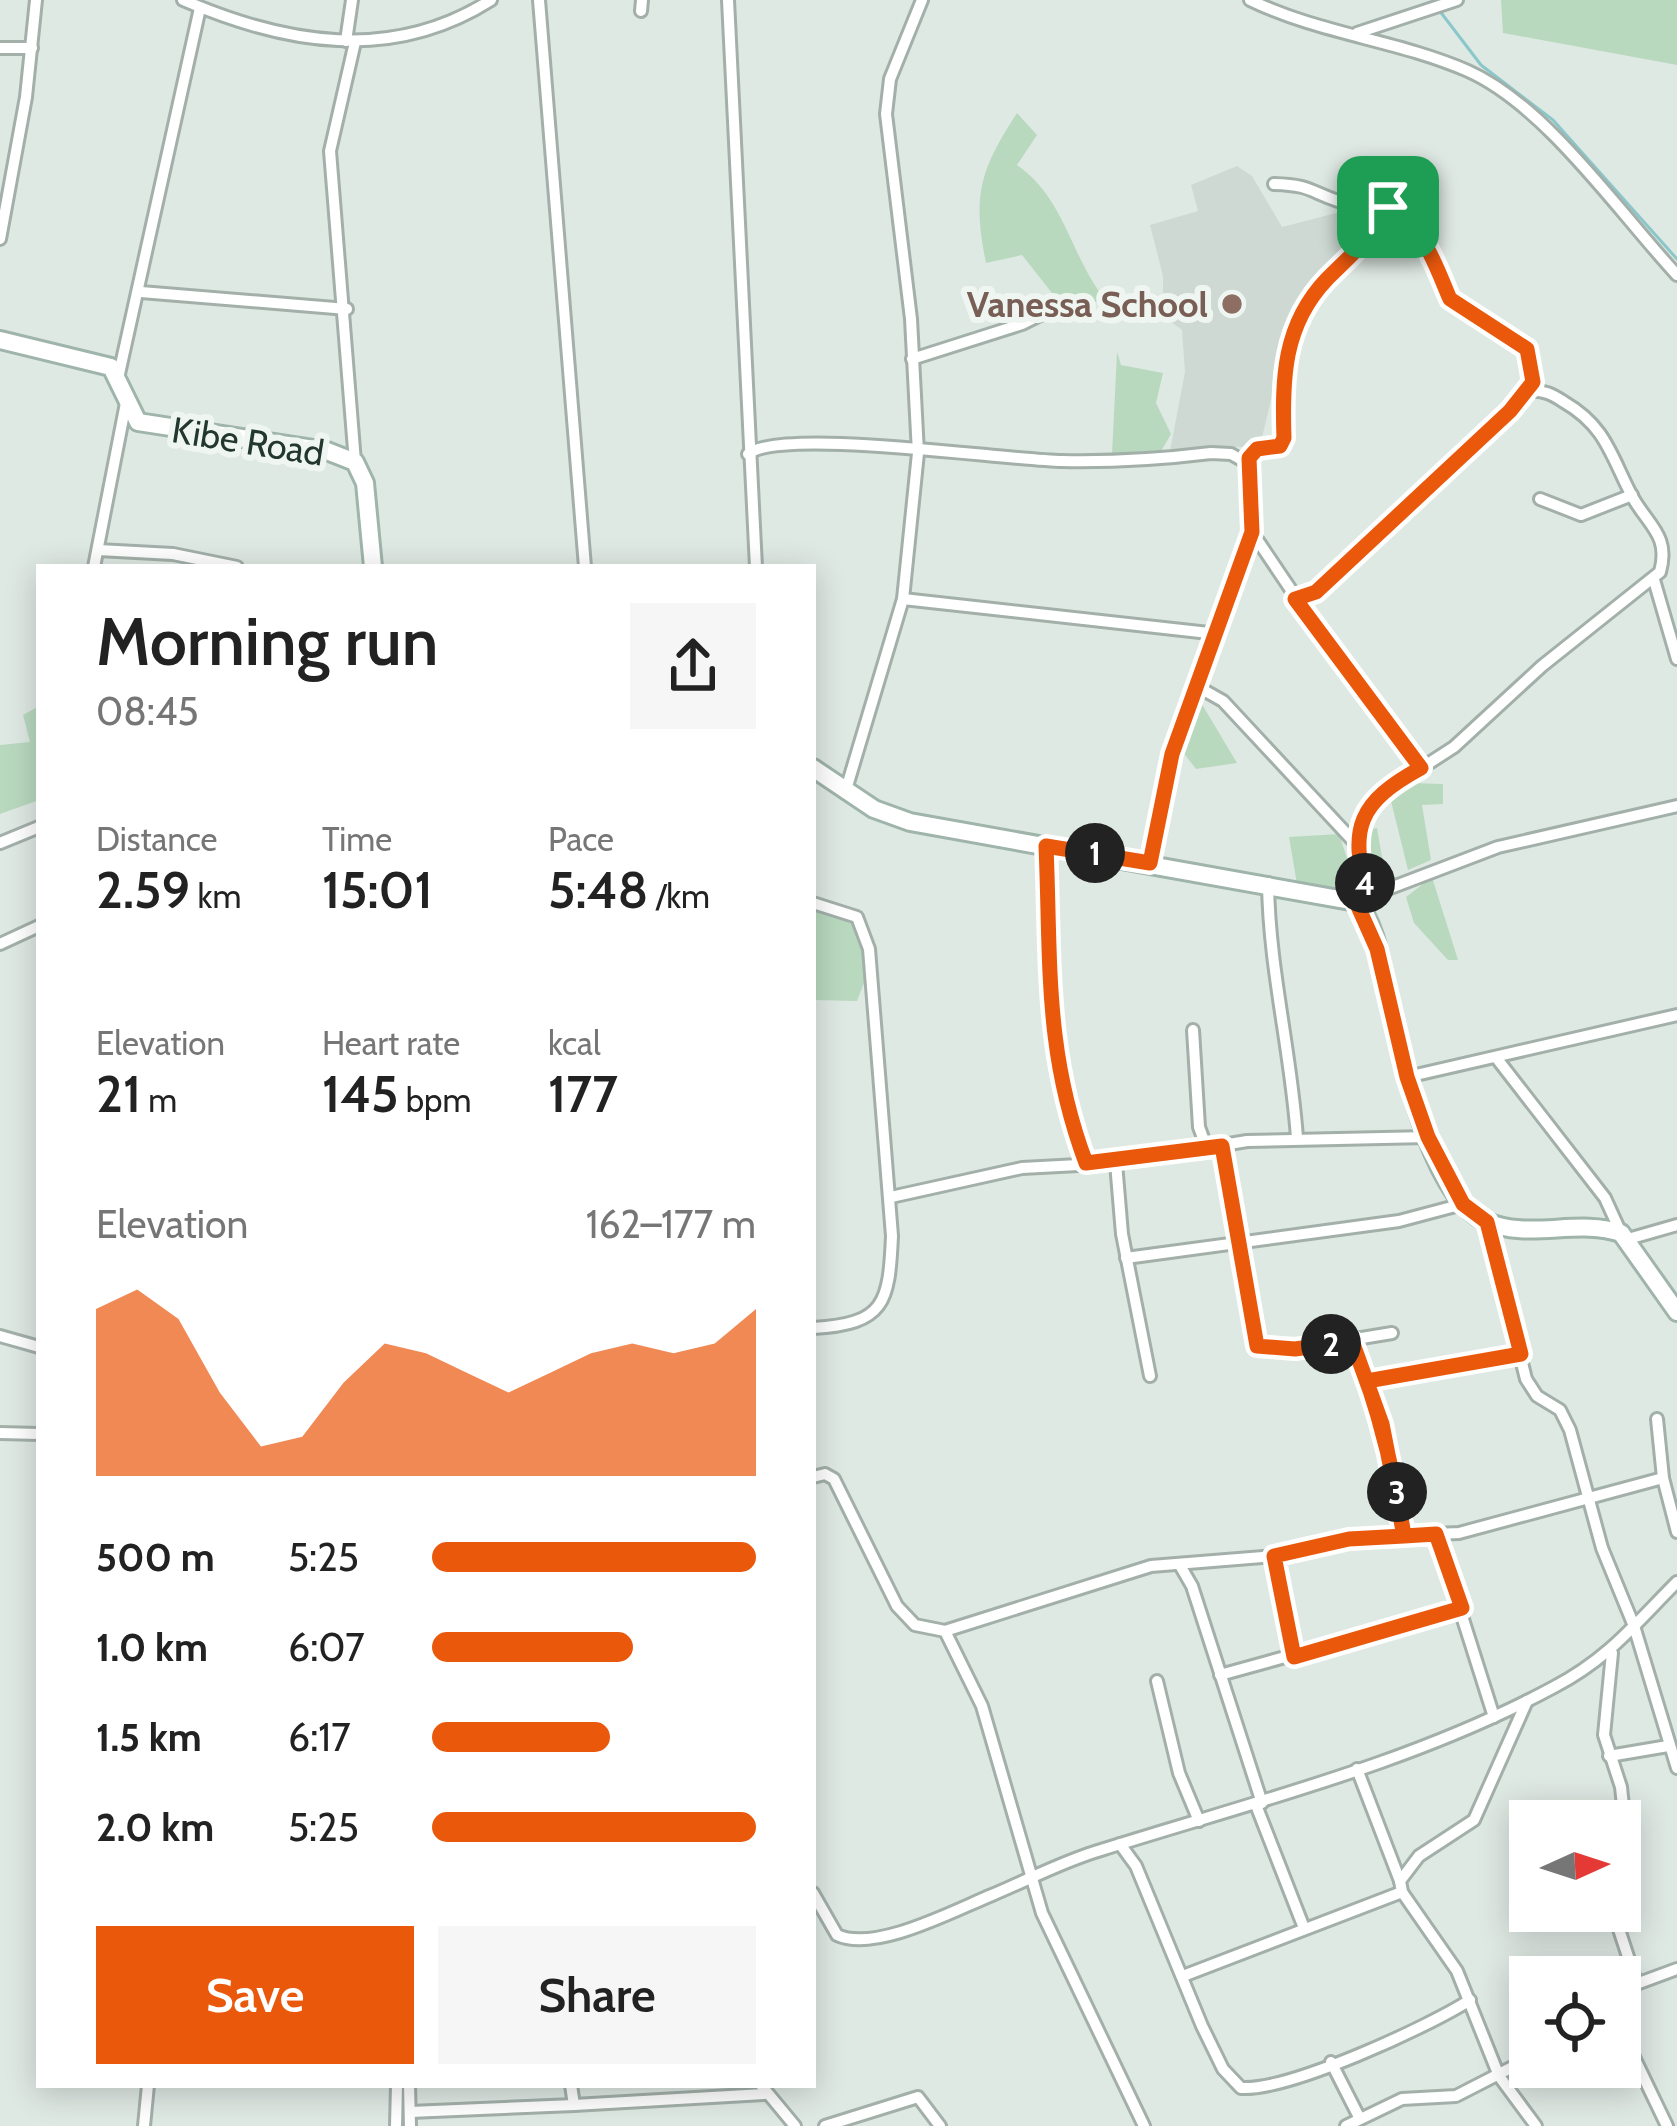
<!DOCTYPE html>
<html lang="en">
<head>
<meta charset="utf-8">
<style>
	:root { --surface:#fff; --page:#f6f6f6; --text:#222; --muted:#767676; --accent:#ea580c }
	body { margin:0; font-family:Cabin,sans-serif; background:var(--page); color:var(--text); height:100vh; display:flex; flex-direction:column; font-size:45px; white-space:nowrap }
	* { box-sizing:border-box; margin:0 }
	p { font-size:39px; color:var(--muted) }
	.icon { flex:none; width:66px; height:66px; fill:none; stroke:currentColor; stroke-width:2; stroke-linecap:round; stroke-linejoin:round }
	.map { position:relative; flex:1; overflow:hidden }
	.sheet { position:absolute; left:36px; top:564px; width:780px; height:1524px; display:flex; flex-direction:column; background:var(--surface); border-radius:0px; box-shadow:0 6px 30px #0003 }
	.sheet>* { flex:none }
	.needle { width:78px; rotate:87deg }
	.tools { position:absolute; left:1509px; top:1800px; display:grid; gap:24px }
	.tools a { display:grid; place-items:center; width:132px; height:132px; border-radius:0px; background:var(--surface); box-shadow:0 6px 30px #0003; font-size:60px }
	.pin { position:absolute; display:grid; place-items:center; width:102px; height:102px; color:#fff; margin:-51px; border-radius:24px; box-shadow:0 6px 18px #0006 }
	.km { position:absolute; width:60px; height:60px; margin:-30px; border-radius:50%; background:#222; color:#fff; font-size:33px; line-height:60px; text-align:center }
	.round { display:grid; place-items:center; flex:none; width:126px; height:126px; border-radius:0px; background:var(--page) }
	.headline { display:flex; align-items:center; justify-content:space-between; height:204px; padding:0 60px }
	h1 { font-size:66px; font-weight:600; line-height:90px }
	.figures { display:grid; grid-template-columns:repeat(3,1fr); gap:18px; height:204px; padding:12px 60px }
	.figures div { display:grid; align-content:center }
	.figures b { font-size:51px; font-weight:600 }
	.figures small { font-size:33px; font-weight:400 }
	.figures p { font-size:33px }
	.chart { height:336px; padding:24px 60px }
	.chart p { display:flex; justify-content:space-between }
	.chart svg { width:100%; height:216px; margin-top:12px; fill:var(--accent); opacity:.7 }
	.button { display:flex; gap:24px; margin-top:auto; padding:24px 60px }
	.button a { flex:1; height:138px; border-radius:0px; background:var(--accent); color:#fff; font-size:48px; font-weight:600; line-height:138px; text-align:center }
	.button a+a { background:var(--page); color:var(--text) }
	ul { padding:0 60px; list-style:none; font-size:39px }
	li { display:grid; grid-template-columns:192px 144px 1fr; align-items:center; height:90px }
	li i { height:30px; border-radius:15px; background:var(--accent) }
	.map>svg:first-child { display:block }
	.built { fill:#cdd9d2 }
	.green { fill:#b9d9bf }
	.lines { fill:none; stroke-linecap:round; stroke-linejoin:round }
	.stream { stroke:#8bc7ca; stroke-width:3 }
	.street-casing { stroke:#a3b0aa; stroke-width:16 }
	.secondary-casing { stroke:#9fb4aa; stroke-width:22 }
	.street { stroke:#fff; stroke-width:10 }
	.secondary { stroke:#fff; stroke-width:16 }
	.route-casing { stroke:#fff; stroke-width:24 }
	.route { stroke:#ea580c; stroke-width:15 }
	.education-dot { fill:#8d6e63; stroke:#eff6f2; stroke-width:4.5 }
	.labels { text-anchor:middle; stroke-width:12; stroke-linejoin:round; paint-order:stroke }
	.education-label { font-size:36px; font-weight:bold; fill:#785e54; stroke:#eff6f2; text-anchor:end }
	.street-label { font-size:36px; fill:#22372f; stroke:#eff6f2 }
</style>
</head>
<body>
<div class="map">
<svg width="1677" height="2126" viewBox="0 0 1677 2126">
	<rect width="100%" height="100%" fill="#dfe9e4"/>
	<polygon class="built" points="1237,166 1252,176 1282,227 1344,211 1348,274 1309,292 1289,324 1260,446 1170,451 1185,372 1182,330 1163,316 1163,276 1150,225 1198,211 1191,185"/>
	<g class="green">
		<polygon points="1501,0 1677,0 1677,65 1503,33"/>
		<path d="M 1017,113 L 1037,135 L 1017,165 C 1066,199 1070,257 1107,302 L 1059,302 L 1022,255 L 986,263 C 972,195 980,170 1017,113 Z"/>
		<polygon points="1117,352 1121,365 1163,373 1156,403 1171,434 1160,453 1112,454"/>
		<polygon points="1200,701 1237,763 1196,769 1179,747"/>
		<polygon points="39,706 39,800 0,814 0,745 30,742 23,715"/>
		<polygon points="1413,783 1443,784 1443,804 1422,805 1431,860 1408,870 1390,797"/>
		<polygon points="1377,828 1386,880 1352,895 1298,890 1289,837 1339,834 1349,864 1366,863 1362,831"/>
		<polygon points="1432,877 1458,960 1448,960 1414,923 1406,897"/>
		<polygon points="813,911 855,918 867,975 857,1001 813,1000"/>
	</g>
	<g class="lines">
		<polyline class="stream" points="1439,10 1481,65 1553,120 1677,259"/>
		<defs>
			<g id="street">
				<path d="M 183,0 C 285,44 392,63 491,0"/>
				<polyline points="539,0 585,567"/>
				<polyline points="728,0 756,567"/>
				<path d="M 1250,0 C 1320,34 1397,40 1468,71 C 1546,106 1617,210 1677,275"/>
				<polyline points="641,11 642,0"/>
				<polyline points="1357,33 1457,0"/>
				<polyline points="346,41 352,0"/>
				<polyline points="355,42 330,151 355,462"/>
				<polyline points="0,48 32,48"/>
				<path d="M 1274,184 C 1310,185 1309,191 1338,201 C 1353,206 1371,203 1386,207 C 1423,217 1436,270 1450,299 L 1517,338 L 1535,371 L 1529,391 L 1510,411 L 1316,593 L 1295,599"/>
				<path d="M 1388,207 C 1373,237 1350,256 1327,279 C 1284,324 1281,380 1284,438 L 1279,446 L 1257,449 L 1249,457 L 1252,532 L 1345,670 L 1421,768"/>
				<polyline points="0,239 26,97 36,0"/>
				<polyline points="141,292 347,309"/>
				<polyline points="912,359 1022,324 1056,307"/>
				<polyline points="119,374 200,8"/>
				<path d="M 748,454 C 781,427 1005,460 1062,461 C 1112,462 1162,459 1211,453 L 1231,454 L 1249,464"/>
				<polyline points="1540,499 1581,515 1632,495"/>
				<polyline points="98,550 173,554 237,567"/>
				<polyline points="94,567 126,403"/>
				<polyline points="1654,580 1677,659"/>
				<polyline points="903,599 1218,634"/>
				<polyline points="1200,688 1223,701 1357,845"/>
				<polyline points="845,793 903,599 918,453 911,319 886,114 890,79 922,0"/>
				<polyline points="0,843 39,827"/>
				<path d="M 1046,846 C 1051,962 1044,1051 1086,1163"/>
				<polyline points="1150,863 1172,754 1252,532"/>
				<path d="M 1268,883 C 1269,969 1291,1051 1297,1138"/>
				<path d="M 1368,896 L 1359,828 L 1372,800 L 1454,747 L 1542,666 L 1660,572 C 1670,536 1649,526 1633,498 C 1611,457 1607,427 1564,402 C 1552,394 1544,390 1529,391"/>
				<polyline points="1364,898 1498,847 1677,806"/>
				<path d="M 813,903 L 857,917 L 869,949 L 892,1236 C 889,1303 885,1324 813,1328"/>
				<polyline points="0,944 39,926"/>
				<polyline points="1193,1030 1199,1127 1207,1149"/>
				<polyline points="1498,1060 1605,1198 1621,1233"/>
				<polyline points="1407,1077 1677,1015"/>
				<polyline points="1222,1146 1257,1346 1295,1349 1392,1333"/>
				<polyline points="1116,1163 1122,1234 1150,1376"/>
				<polyline points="891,1197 1022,1168 1116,1163 1247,1141 1428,1137"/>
				<polyline points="1487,1222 1526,1379 1537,1396 1560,1410 1570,1430 1602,1548 1634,1626 1677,1768"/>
				<polyline points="1628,1239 1677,1225"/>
				<polyline points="1126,1258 1399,1221 1463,1204"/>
				<polyline points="0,1336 39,1347"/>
				<polyline points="1352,1341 1381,1424 1404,1536"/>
				<polyline points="1367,1381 1521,1354"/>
				<polyline points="1657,1419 1663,1478 1677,1532"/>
				<polyline points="0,1433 39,1434"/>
				<polyline points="813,1477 825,1474 834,1479 897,1606 915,1625 945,1631 982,1706 1042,1913 1144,2126"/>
				<polyline points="1436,1534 1494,1717"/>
				<polyline points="1274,1556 1294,1657"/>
				<polyline points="1181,1567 1192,1586 1262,1803"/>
				<polyline points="945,1631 1151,1566 1274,1556 1367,1537 1459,1533 1663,1478"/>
				<polyline points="1612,1653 1604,1735 1621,1787 1628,1854 1620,1885"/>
				<polyline points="1220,1675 1462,1608"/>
				<polyline points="1157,1681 1179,1773 1199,1821"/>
				<polyline points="1527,1701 1474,1820 1419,1856 1400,1881 1402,1892 1457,1971 1499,2076 1536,2126"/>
				<polyline points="1609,1756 1668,1746"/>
				<polyline points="1357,1769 1400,1881"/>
				<polyline points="1256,1805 1304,1928"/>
				<path d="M 1120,1844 L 1136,1866 L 1202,2026 L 1223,2069 L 1241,2088 C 1289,2091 1428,2027 1470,2000"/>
				<path d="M 813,1893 L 837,1935 C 875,1953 955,1910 992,1895 C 1028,1880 1063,1861 1101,1850 C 1253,1802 1413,1763 1554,1687 C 1608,1659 1635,1624 1677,1582"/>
				<polyline points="1613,1911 1636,1981"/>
				<polyline points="1183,1976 1402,1892"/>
				<polyline points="1620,1990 1677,1969"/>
				<polyline points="1620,2028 1667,2126"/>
				<polyline points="1331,2062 1359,2117"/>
				<polyline points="409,2085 410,2126"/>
				<polyline points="761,2085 795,2126"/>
				<polyline points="574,2105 764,2094"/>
				<polyline points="410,2112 574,2105 571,2085"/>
				<polyline points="144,2126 148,2085"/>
				<polyline points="396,2126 397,2085"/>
				<polyline points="825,2126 918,2097 940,2126"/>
				<polyline points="1346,2126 1402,2099 1456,2096 1530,2058"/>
			</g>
			<g id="secondary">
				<polyline points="0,340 111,367 138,422 327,451 355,462 365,483 373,567"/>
				<path d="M 813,768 L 874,809 L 910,822 L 1356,902 C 1377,925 1381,967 1388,997 C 1402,1053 1429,1195 1485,1221 C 1528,1241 1577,1218 1621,1233 L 1677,1312"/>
			</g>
		</defs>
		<use href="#street" class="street-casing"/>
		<use href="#secondary" class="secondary-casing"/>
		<use href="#street" class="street"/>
		<use href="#secondary" class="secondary"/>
	</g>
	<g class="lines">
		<defs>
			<path id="route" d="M 1388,207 C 1373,237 1350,256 1327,279 C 1283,325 1282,379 1284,438 L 1280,446 L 1257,449 L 1249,458 L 1252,532 L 1172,754 L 1150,863 L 1046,846 C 1051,963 1044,1051 1086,1163 L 1222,1146 L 1257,1346 L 1295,1349 L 1352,1341 L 1382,1424 L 1404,1536 L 1349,1539 L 1274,1556 L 1294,1657 L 1462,1608 L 1436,1534 L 1404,1536 C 1396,1483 1384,1432 1367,1381 L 1521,1354 L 1487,1222 L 1463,1204 L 1428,1137 L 1407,1077 L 1377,949 L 1356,902 L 1368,896 C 1348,827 1359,802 1421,768 L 1295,599 L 1316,592 L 1510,411 L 1533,382 L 1527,349 L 1450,299 C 1436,267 1423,224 1388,207"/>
		</defs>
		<use href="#route" class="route-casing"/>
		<use href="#route" class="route"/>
	</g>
	<circle class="education-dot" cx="1232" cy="304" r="12"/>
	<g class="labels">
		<g class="education-label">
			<text x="1208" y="317">Vanessa School</text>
		</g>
		<g class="street-label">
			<text transform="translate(248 441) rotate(9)" y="13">Kibe Road</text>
		</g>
	</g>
</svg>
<div class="tools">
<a><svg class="needle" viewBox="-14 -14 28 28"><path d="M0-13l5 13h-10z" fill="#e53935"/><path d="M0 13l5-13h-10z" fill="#767676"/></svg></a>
<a><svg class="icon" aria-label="locate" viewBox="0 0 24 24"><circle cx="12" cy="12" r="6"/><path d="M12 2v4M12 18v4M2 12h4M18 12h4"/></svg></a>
</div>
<div class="pin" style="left:1388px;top:207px;background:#1e9e55"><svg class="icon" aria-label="arrive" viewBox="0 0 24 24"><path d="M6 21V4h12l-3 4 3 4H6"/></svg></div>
<b class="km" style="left:1095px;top:853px">1</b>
<b class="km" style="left:1331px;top:1344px">2</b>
<b class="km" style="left:1397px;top:1492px">3</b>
<b class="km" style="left:1365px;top:883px">4</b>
<section class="sheet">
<div class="headline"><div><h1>Morning run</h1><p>08:45</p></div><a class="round"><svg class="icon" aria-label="share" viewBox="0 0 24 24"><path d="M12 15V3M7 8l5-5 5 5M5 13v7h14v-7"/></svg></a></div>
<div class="figures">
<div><p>Distance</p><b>2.59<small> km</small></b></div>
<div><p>Time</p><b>15:01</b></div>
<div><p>Pace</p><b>5:48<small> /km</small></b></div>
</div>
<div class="figures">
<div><p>Elevation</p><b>21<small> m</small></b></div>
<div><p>Heart rate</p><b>145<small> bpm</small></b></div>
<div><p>kcal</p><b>177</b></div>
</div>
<div class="chart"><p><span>Elevation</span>162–177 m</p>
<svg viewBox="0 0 160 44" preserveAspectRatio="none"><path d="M0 44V10L10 6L20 12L30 27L40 38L50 36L60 25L70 17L80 19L90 23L100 27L110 23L120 19L130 17L140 19L150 17L160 10V44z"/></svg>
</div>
<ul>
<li><b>500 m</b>5:25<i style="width:100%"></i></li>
<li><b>1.0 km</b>6:07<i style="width:62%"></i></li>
<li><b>1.5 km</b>6:17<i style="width:55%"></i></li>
<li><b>2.0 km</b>5:25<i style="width:100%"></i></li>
</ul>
<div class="button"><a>Save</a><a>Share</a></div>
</section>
</div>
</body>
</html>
